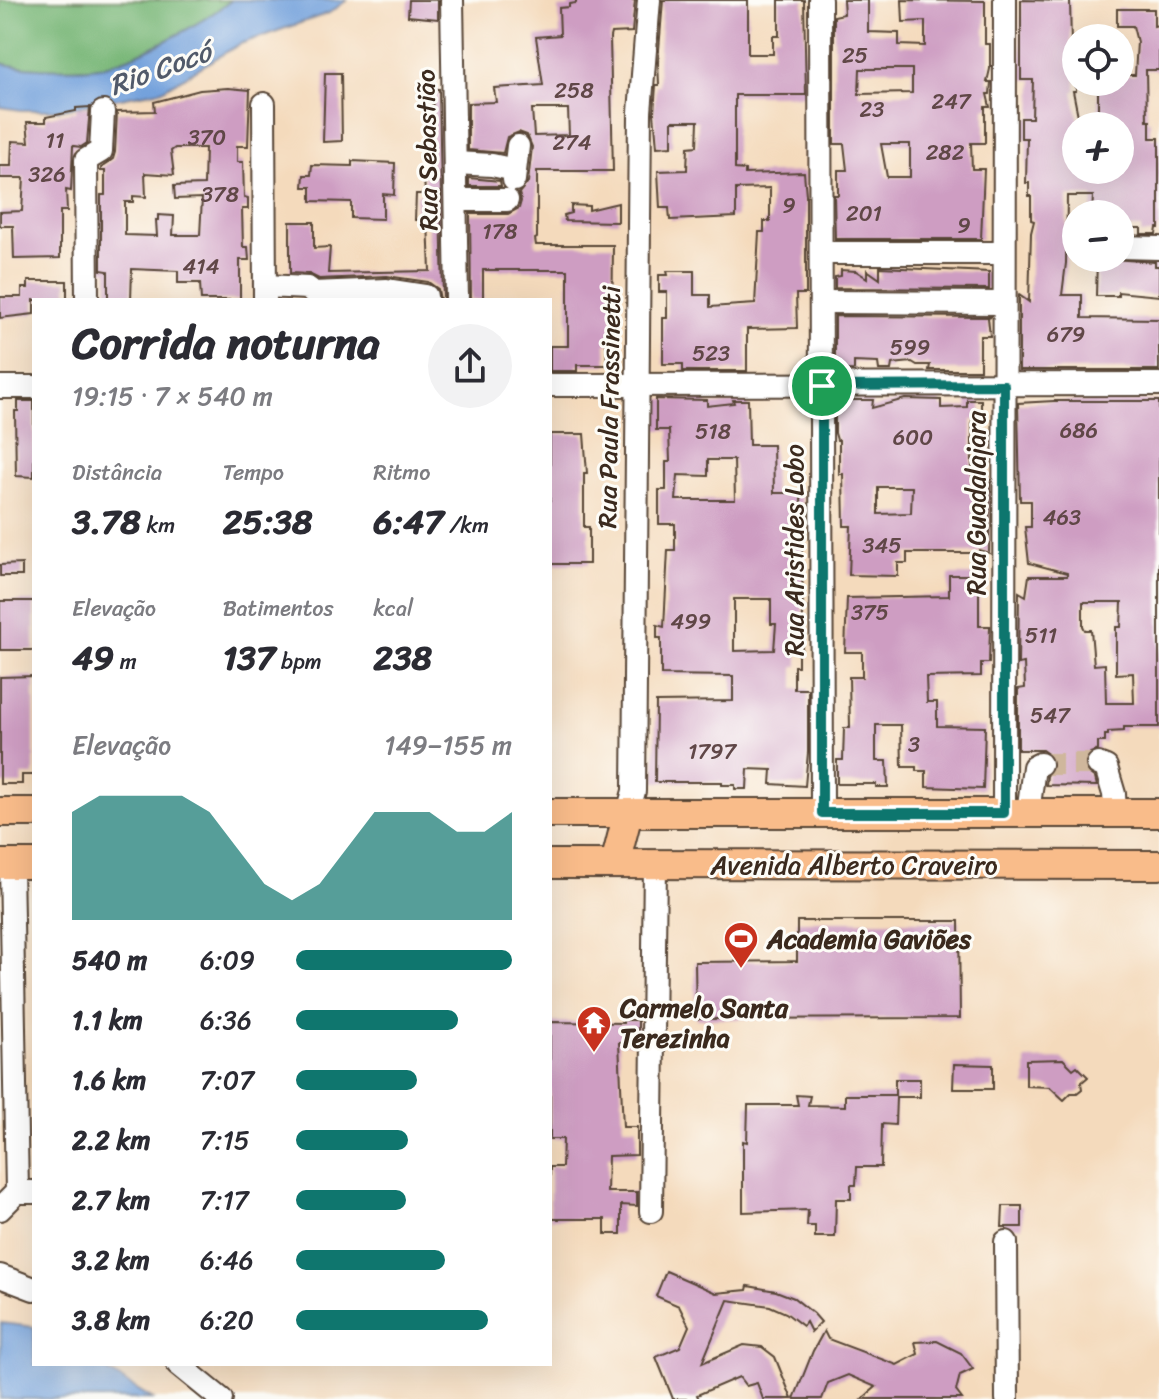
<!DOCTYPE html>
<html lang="pt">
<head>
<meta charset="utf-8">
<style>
	:root { --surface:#fff; --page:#f2f2f3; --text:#2b2b33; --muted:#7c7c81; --accent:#0f766e }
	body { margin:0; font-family:Sriracha,sans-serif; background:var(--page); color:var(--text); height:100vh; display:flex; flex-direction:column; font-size:30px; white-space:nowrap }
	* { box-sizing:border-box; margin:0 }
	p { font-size:26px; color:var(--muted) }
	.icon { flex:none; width:44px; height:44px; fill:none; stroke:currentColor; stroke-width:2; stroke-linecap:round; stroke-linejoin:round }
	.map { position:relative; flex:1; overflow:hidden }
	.details { position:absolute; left:32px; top:298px; width:520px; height:1068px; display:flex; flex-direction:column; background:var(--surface); border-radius:0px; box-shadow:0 8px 32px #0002 }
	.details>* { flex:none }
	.controls { position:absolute; left:1062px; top:24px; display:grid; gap:16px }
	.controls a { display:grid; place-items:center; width:72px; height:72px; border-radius:50%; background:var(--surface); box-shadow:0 8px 32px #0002; font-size:40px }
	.pin { position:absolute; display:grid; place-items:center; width:68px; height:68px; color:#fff; margin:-34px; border:4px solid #fff; border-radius:50%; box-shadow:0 2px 8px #0007 }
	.round { display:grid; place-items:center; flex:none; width:84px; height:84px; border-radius:42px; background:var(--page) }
	.summary { display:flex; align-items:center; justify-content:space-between; height:136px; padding:0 40px }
	h1 { font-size:44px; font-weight:800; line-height:60px }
	.metrics { display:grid; grid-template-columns:repeat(3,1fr); gap:12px; height:136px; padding:8px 40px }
	.metrics div { display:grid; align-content:center }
	.metrics b { font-size:34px; font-weight:800 }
	.metrics small { font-size:22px; font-weight:400 }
	.metrics p { font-size:22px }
	.chart { height:224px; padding:16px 40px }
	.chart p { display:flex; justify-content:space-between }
	.chart svg { width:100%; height:144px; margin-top:8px; fill:var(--accent); opacity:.7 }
	ul { padding:0 40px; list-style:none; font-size:26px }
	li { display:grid; grid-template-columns:128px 96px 1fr; align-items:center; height:60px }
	li i { height:20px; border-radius:10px; background:var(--accent) }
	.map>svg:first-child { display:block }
	.forest { fill:#79b778; stroke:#5a704b; stroke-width:2 }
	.water { fill:#73a1dc; stroke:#57667d; stroke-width:2 }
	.building { fill:#ce9dc2; fill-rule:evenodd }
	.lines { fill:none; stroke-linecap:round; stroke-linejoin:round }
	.minor-tunnel { stroke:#cfb79c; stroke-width:22; stroke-dasharray:22 11; stroke-linecap:butt }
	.minor-casing { stroke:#574436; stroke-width:26 }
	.major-casing { stroke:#574436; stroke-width:32 }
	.minor { stroke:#fff; stroke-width:22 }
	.major { stroke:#f9bc8a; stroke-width:28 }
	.route-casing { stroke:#fff; stroke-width:16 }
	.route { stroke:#0f766e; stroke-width:10 }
	.labels { text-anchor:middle; stroke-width:6; stroke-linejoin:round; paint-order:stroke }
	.number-label { font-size:22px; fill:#604747 }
	.street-label { font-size:26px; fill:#3b2a1e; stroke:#fdfcf7 }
	.poi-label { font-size:26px; font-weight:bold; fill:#3b2a1e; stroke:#fdfcf7; text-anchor:start }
	.water-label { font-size:28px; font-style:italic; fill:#515a6a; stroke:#fdfcf7 }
</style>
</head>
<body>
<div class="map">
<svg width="1159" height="1399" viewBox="0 0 1159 1399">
	<rect width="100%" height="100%" fill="#fdfcf7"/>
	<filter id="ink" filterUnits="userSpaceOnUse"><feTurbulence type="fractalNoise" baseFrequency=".0125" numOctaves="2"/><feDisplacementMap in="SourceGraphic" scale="16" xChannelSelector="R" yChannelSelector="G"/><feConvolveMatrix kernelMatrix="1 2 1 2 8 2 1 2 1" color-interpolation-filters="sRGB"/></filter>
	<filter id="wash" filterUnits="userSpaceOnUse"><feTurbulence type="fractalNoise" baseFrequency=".006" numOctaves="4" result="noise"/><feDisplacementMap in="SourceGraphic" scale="32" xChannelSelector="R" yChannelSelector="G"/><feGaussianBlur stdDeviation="1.8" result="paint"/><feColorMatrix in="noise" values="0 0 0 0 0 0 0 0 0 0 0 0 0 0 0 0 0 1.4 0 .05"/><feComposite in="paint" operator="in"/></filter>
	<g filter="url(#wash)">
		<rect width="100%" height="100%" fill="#f4dabc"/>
		<path class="forest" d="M 0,0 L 232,0 C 197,26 153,50 111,64 C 90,72 22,69 0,63 Z"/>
		<g class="water">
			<path d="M 232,0 L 347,0 L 329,13 L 240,44 L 162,90 L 58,110 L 21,110 L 0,107 L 0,63 C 22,69 90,72 111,64 C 153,50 197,26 232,0 Z"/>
			<polygon points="1,1323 34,1327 34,1364 96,1364 153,1399 0,1399"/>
		</g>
		<g id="blocks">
			<g class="building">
				<polygon points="409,0 438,0 438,19 408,16"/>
				<path d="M 576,0 L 635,0 L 632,32 L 611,33 L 610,37 L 613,171 L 537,171 L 537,238 L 535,239 L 536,245 L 613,245 L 612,344 L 606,344 L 607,365 L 577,365 L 577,371 L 550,371 L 550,346 L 568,346 L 568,270 L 483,270 L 483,300 L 471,300 L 470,214 L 508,214 L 519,208 L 521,201 L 519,193 L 528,182 L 532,147 L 527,135 L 519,132 L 507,137 L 503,153 L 468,150 L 468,103 L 496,102 L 494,88 L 543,85 L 536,37 L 560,35 L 559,8 L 569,7 L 569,4 L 576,3 ZM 532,109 L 568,109 L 569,135 L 534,136 Z"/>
				<polygon points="663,0 748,0 748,54 773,54 773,36 779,36 779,0 804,0 806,95 735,95 735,169 745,170 745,174 804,172 806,195 806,294 796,294 797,328 747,329 747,371 683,371 683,364 663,364 663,318 667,318 667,292 659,292 659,275 668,275 667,271 694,271 694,295 710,295 710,307 755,304 759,232 764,232 764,221 770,221 770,188 736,189 736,217 670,220 669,208 660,208 658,171 687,170 688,147 697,146 698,121 672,121 672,146 657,147 654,113 656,85 659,85 658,62"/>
				<path d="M 843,0 L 868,0 L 868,32 L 899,33 L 899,45 L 925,46 L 925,21 L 903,22 L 902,0 L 985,1 L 985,44 L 990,44 L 990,69 L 987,82 L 991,82 L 990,94 L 987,94 L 990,107 L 985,107 L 985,143 L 971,143 L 972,169 L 984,169 L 981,239 L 835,239 L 834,195 L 838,195 L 838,170 L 847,170 L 844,144 L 834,144 L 834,16 L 844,14 ZM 860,69 L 912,69 L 912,93 L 859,94 ZM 881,144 L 910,144 L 910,177 L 887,177 Z"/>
				<polygon points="1021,0 1070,1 1071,44 1075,44 1076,68 1076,91 1073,91 1080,126 1076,126 1076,170 1089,170 1092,182 1099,181 1099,170 1120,170 1120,126 1098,126 1098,82 1120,82 1120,75 1135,75 1137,42 1133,26 1117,26 1117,9 1154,9 1154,26 1159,25 1159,70 1146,70 1147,121 1150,121 1150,138 1159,138 1159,228 1157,228 1156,234 1141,234 1141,228 1120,228 1120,214 1092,214 1093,196 1067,196 1066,263 1062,295 1082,295 1082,318 1159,319 1159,370 1019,370 1019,295 1029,302 1031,233 1034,221 1031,220 1031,196 1029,196 1029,183 1026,183 1027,138 1021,138 1021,118 1032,118 1033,80 1021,80"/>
				<polygon points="325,73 341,73 342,141 323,142"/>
				<path d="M 228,88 L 250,90 L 248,146 L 237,146 L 237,162 L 243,162 L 244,197 L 248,198 L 248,209 L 242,209 L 243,247 L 248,247 L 249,260 L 240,260 L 240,300 L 201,300 L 200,283 L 178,283 L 178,271 L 132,269 L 131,300 L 108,300 L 108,271 L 101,270 L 101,195 L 105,195 L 105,171 L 101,171 L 101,168 L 113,159 L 115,152 L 117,112 L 155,111 L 154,102 L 200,90 ZM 175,148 L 205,148 L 204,185 L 174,186 L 175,199 L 202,198 L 200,235 L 173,235 L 174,216 L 158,215 L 158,220 L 156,220 L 157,236 L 125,235 L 125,202 L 133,202 L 133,196 L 146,197 L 145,173 L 174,175 L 171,151 Z"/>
				<polygon points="433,89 439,89 443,300 440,300 438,289 428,282 387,276 319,279 309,274 290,273 290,222 314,222 314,248 330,247 328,273 430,271 428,220 415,220 416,194 425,194 424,176 431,164"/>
				<polygon points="90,107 87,143 81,147 73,146 71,191 66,190 67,211 60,211 60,258 14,259 13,226 0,226 0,212 22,211 24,178 0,178 0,166 11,166 12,141 29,142 27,122 46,122 46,117 76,111 76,108"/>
				<polygon points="352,161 395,163 394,195 383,194 383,219 351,218 351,202 311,201 311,187 303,187 304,175 311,175 312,165 352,166"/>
				<polygon points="469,178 500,181 501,186 469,186"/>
				<polygon points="618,203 618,222 565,221 564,215 571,213 571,205 589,206 589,210"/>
				<polygon points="1097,258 1155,262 1155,266 1159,266 1159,296 1118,292 1118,296 1096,296"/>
				<polygon points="880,267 989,272 989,289 835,288 835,277 841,276 841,270 856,271 867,278 867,270 880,279"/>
				<polygon points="28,281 67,281 67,300 34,300 34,314 0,318 0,297 22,297 22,288 28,288"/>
				<polygon points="835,316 991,317 988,318 990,336 980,336 980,370 929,370 930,365 917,365 912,362 892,364 891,370 879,370 878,363 854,362 854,370 835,371"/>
				<path d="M 656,399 L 707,400 L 707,406 L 734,403 L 733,400 L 748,400 L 749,445 L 773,445 L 774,493 L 801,493 L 803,624 L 801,624 L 802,649 L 798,649 L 798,666 L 794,666 L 794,689 L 808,689 L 808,752 L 805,786 L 771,784 L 772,770 L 748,769 L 747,789 L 735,789 L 735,785 L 722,785 L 722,782 L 655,782 L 656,702 L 733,701 L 733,676 L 661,675 L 661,638 L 657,638 L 657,625 L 664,627 L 668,550 L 675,550 L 675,524 L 659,524 L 659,490 L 666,490 L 666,462 L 670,462 L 669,430 L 656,430 ZM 708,460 L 734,460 L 735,500 L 676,500 L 678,475 L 708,476 ZM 734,599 L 771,599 L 771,624 L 776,624 L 774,650 L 734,651 Z"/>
				<path d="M 905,399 L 941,400 L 941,408 L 967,407 L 967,400 L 981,400 L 981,420 L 972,420 L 972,480 L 990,480 L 989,553 L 979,550 L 979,553 L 907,553 L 907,563 L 898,563 L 898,576 L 849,575 L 851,526 L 844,526 L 843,474 L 839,474 L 839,440 L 837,440 L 835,433 L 835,405 L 841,400 L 873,400 L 872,408 ZM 878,487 L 912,487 L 911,513 L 878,514 Z"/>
				<polygon points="18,401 34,401 34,477 16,476 15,411 18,411"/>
				<path d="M 1054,401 L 1159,401 L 1159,727 L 1124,727 L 1124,731 L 1108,732 L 1108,735 L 1105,735 L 1105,742 L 1098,742 L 1098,750 L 1090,753 L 1085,760 L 1087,772 L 1095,778 L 1097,786 L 1046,785 L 1047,776 L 1054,766 L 1052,757 L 1042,750 L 1018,750 L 1018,689 L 1025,688 L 1024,663 L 1018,664 L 1019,592 L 1026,596 L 1029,576 L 1067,576 L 1067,573 L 1029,563 L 1025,527 L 1031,527 L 1031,501 L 1020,501 L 1018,403 ZM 1083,602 L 1122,602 L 1121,627 L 1116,627 L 1116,674 L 1133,673 L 1134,703 L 1106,703 L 1105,664 L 1094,665 L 1091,630 L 1085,630 L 1083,626 Z"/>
				<polygon points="550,434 584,434 587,473 584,473 584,527 589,527 589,564 550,564"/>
				<polygon points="22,564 22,576 0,576 0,565"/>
				<polygon points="949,575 979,575 979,626 990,626 989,663 981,663 981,676 926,677 927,702 937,702 937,726 985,727 983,789 926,787 926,771 916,771 916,767 902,767 901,725 876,725 876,761 887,761 888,787 876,787 876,784 837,784 837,760 843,760 844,728 850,728 849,677 862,677 862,652 845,652 847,598 949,596"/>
				<rect x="0" y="601" width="34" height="49"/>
				<polygon points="34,676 34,775 22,775 22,784 0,784 0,677"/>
				<polygon points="797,921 959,921 960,1018 696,1019 695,962 797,961"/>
				<polygon points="623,1020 638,1020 638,1043 619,1043 623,1127 637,1127 637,1155 608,1156 607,1192 637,1192 637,1206 621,1205 621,1234 605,1234 605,1219 550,1219 550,1167 562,1167 563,1139 550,1139 550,1022 623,1023"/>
				<polygon points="1063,1059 1073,1069 1077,1066 1088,1077 1081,1083 1082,1089 1077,1093 1071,1093 1064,1100 1050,1087 1026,1086 1026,1060"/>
				<polygon points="954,1064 993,1065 993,1089 953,1089"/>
				<polygon points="895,1079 920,1079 920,1097 896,1097 895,1125 882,1124 881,1167 857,1167 856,1185 851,1185 851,1199 836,1199 835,1237 815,1237 815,1226 807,1226 808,1210 743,1212 743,1141 747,1142 748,1105 798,1105 796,1095 810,1096 808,1105 845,1106 845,1095 895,1095"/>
				<polygon points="1003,1206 1022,1206 1022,1227 1002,1227"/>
				<polygon points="666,1271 716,1293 747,1290 748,1286 776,1291 794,1298 814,1314 821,1322 811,1332 806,1322 803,1326 786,1313 770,1306 728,1300 702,1363 744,1345 762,1347 775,1357 792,1399 763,1399 757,1383 746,1386 739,1377 697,1395 699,1399 673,1399 656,1357 680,1347 689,1326 679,1306 656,1296"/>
				<polygon points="824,1331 828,1339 897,1365 918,1354 915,1342 937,1341 961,1353 973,1369 960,1375 956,1391 962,1399 862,1399 876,1387 848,1375 828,1383 822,1399 794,1399 813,1351"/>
			</g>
		</g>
	</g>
	<g filter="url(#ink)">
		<use href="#blocks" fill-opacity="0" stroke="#574436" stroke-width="2"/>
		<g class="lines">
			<polyline class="minor-tunnel" points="1040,764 1098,764"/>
			<defs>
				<g id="minor">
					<polyline points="452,0 457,300"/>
					<polyline points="820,0 822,813"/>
					<polyline points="264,104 265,300"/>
					<polyline points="455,163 492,165 515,170"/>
					<polyline points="514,180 518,146"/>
					<polyline points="456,200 507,200"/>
					<polyline points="1120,247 1159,248"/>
					<polyline points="821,253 1004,253"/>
					<polyline points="265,286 308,288 313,293 387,290 426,296 426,300"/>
					<polyline points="87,300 86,160 101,151 103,112"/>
					<polyline points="821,302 1003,303"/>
					<polyline points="550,385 1159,384"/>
					<polyline points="0,387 34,387"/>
					<polyline points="1098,764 1106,767 1114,794 1115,812"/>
					<polyline points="628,813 634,791 640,112 649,0"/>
					<polyline points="1004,813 1005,0"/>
					<polyline points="1028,813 1034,767 1040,764"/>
					<polyline points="11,865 17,1192 34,1192"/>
					<polyline points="0,1209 17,1192"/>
					<polyline points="651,1211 655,864"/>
					<polyline points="1006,1242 1007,1399"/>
					<polyline points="0,1276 34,1289"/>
					<polyline points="178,1364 221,1399"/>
				</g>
				<g id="major">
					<polyline points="0,812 34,812"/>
					<polyline points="550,813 1159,813"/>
					<polyline points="0,864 34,864"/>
					<polyline points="550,864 1159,865"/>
					<polyline points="615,864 628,813"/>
				</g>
			</defs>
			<use href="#minor" class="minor-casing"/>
			<use href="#major" class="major-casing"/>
			<use href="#minor" class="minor"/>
			<use href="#major" class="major"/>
		</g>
	</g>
	<g class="lines" filter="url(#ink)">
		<defs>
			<polygon id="route" points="1004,385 1004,813 822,813 822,386"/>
		</defs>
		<use href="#route" class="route-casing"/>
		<use href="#route" class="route"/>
	</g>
	<defs>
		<symbol id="stadium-pin" viewBox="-11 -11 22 30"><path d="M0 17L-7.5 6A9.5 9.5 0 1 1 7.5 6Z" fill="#c8321e" stroke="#fdfcf7"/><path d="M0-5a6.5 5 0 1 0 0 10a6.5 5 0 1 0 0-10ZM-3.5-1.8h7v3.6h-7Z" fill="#fff"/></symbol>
		<symbol id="temple-pin" viewBox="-11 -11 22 30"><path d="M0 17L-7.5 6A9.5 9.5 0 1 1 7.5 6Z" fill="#c8321e" stroke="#fdfcf7"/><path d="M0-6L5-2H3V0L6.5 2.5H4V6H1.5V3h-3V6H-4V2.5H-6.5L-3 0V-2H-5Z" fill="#fff"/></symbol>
	</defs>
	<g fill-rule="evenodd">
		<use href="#stadium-pin" x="721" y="919" width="40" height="54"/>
		<use href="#temple-pin" x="574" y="1003" width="40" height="54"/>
	</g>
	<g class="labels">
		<g class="number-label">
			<text x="855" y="63">25</text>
			<text x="574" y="98">258</text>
			<text x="951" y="109">247</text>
			<text x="872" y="117">23</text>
			<text x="207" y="145">370</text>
			<text x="55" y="148">11</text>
			<text x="572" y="150">274</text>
			<text x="945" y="160">282</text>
			<text x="47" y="182">326</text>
			<text x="220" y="202">378</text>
			<text x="789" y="213">9</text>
			<text x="864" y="221">201</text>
			<text x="964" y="233">9</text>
			<text x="500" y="239">178</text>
			<text x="201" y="274">414</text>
			<text x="1066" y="342">679</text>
			<text x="910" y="355">599</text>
			<text x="711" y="361">523</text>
			<text x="1079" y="438">686</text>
			<text x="713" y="439">518</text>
			<text x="913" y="445">600</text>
			<text x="1062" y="525">463</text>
			<text x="882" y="553">345</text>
			<text x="870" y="620">375</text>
			<text x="691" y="629">499</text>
			<text x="1041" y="643">511</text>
			<text x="1050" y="723">547</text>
			<text x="914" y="752">3</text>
			<text x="712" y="759">1797</text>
		</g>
		<g class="street-label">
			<text transform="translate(427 150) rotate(-91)" y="9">Rua Sebastião</text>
			<text transform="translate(609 407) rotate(-89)" y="9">Rua Paula Frassinetti</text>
			<text transform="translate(976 503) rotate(-90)" y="9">Rua Guadalajara</text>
			<text transform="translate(794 550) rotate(-90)" y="9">Rua Aristides Lobo</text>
			<text x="854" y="874">Avenida Alberto Craveiro</text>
		</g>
		<g class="poi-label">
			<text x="767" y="948">Academia Gaviões</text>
			<text x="620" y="1017">Carmelo Santa<tspan x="620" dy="30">Terezinha</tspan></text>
		</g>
		<g class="water-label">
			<text transform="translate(160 68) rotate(-20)" y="10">Rio Cocó</text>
		</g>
	</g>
</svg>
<div class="controls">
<a><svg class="icon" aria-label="locate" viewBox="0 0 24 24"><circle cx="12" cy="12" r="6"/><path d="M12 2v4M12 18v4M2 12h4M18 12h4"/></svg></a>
<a>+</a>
<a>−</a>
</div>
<div class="pin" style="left:822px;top:386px;background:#1e9e55"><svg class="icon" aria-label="arrive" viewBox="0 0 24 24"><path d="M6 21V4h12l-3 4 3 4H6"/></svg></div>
<section class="details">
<div class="summary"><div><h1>Corrida noturna</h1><p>19:15 · 7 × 540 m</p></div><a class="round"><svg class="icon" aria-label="share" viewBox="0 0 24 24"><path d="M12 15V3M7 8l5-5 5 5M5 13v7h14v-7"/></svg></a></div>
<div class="metrics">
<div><p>Distância</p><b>3.78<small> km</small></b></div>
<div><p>Tempo</p><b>25:38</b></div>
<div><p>Ritmo</p><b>6:47<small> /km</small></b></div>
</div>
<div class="metrics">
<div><p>Elevação</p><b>49<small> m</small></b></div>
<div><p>Batimentos</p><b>137<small> bpm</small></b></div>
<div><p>kcal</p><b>238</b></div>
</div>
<div class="chart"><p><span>Elevação</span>149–155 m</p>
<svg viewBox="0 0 160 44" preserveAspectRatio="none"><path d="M0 44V11L10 6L20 6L30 6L40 6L50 11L60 22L70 33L80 38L90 33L100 22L110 11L120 11L130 11L140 17L150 17L160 11V44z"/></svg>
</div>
<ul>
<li><b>540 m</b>6:09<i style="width:100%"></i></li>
<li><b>1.1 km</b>6:36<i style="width:75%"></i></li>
<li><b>1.6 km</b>7:07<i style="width:56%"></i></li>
<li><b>2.2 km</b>7:15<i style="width:52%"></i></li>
<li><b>2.7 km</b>7:17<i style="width:51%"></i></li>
<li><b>3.2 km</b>6:46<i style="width:69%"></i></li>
<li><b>3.8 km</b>6:20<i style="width:89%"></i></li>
</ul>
</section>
</div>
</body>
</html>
